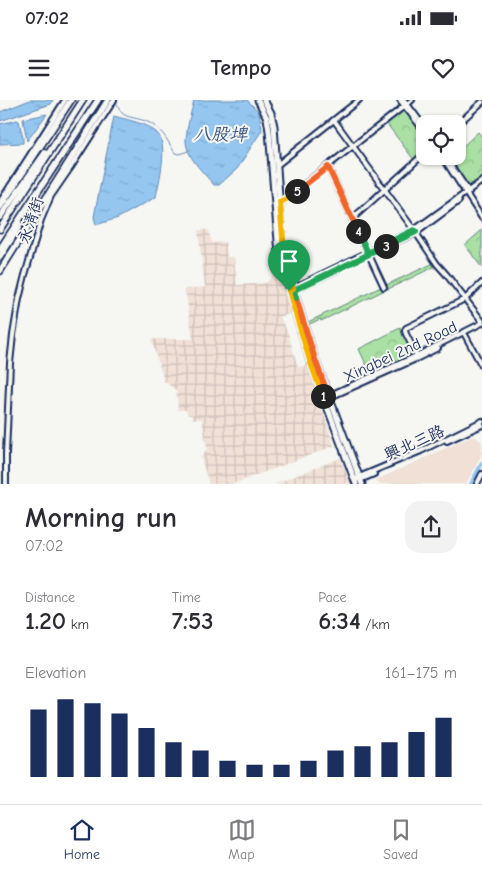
<!DOCTYPE html>
<html lang="en">
<head>
<meta charset="utf-8">
<style>
	:root { --surface:#fff; --page:#f2f2f3; --text:#2b2b33; --muted:#7c7c81; --line:#e1e1e2; --accent:#1b2f5e }
	body { margin:0; font-family:"Comic Neue","LXGW WenKai TC",sans-serif; background:var(--page); color:var(--text); height:100vh; display:flex; flex-direction:column; font-size:19px; white-space:nowrap }
	* { box-sizing:border-box; margin:0 }
	p { font-size:16px; color:var(--muted) }
	.icon { flex:none; width:28px; height:28px; fill:none; stroke:currentColor; stroke-width:2; stroke-linecap:round; stroke-linejoin:round }
	.map { position:relative; height:384px; overflow:hidden }
	.details { display:flex; flex-direction:column; background:var(--surface); flex:1 }
	.details>* { flex:none }
	.fabs { position:absolute; left:416px; top:15px; display:grid; gap:10px }
	.fabs a { display:grid; place-items:center; width:50px; height:50px; border-radius:10px; background:var(--surface); box-shadow:0 1px 4px #0004; font-size:25px }
	.pin { position:absolute; display:grid; place-items:center; width:42px; height:42px; color:#fff; margin:-51px -21px; border-radius:50% 50% 50% 0; rotate:-45deg; box-shadow:0 0 5px #0007 }
	.pin .icon { rotate:45deg }
	.km { position:absolute; width:25px; height:25px; margin:-12px; border-radius:50%; background:#222; color:#fff; font-size:14px; line-height:25px; text-align:center }
	.round { display:grid; place-items:center; flex:none; width:52px; height:52px; border-radius:15px; background:var(--page) }
	.headline { display:flex; align-items:center; justify-content:space-between; height:85px; padding:0 25px }
	h1 { font-size:28px; font-weight:600; line-height:38px }
	.metrics { display:grid; grid-template-columns:repeat(3,1fr); gap:8px; height:85px; padding:5px 25px }
	.metrics div { display:grid; align-content:center }
	.metrics b { font-size:25px; font-weight:600 }
	.metrics small { font-size:14px; font-weight:400 }
	.metrics p { font-size:14px }
	.chart { height:140px; padding:10px 25px }
	.chart p { display:flex; justify-content:space-between }
	.chart svg { width:100%; height:90px; margin-top:5px; stroke:var(--accent); stroke-width:6 }
	.status { display:flex; justify-content:space-between; align-items:center; height:35px; padding:0 25px; background:var(--surface); direction:ltr }
	.status svg { height:14px; fill:currentColor }
	header { display:flex; justify-content:space-between; align-items:center; height:65px; padding:0 25px; background:var(--surface); font-size:22px; font-weight:600 }
	.dock { display:flex; justify-content:space-around; align-items:center; height:70px; border-top:1px solid var(--line); background:var(--surface); font-size:14px; color:var(--muted) }
	.dock a { display:grid; justify-items:center; gap:2px }
	.dock .active { color:var(--accent) }
	.map>svg:first-child { display:block }
	.built { fill:#f0e0d6 }
	.industrial { fill:url(#industrial-grid) }
	.grass { fill:url(#grass-tufts); stroke:#628880 }
	.park { fill:url(#park-crowns); stroke:#628880 }
	.water { fill:url(#water-ripples); stroke:#648ab6 }
	.lines { fill:none; stroke-linecap:round; stroke-linejoin:round }
	.stream { stroke:#648ab6; stroke-width:1 }
	.canal { stroke:#94c6f0; stroke-width:4 }
	.minor-casing { stroke:#1b2f5e; stroke-width:8 }
	.major-casing { stroke:#1b2f5e; stroke-width:9 }
	.highway-casing { stroke:#1b2f5e; stroke-width:9 }
	.minor { stroke:#f6f6f2; stroke-width:4 }
	.major { stroke:#f6f6f2; stroke-width:5 }
	.highway { stroke:#f6f6f2; stroke-width:5.5 }
	.split-1-casing { stroke:#fff; stroke-width:10 }
	.split-2-casing { stroke:#fff; stroke-width:10 }
	.split-3-casing { stroke:#fff; stroke-width:10 }
	.split-4-casing { stroke:#fff; stroke-width:10 }
	.split-5-casing { stroke:#fff; stroke-width:10 }
	.split-6-casing { stroke:#fff; stroke-width:10 }
	.split-1 { stroke:#f5b400; stroke-width:6 }
	.split-2 { stroke:#f0652b; stroke-width:6 }
	.split-3 { stroke:#22a559; stroke-width:6 }
	.split-4 { stroke:#22a559; stroke-width:6 }
	.split-5 { stroke:#f0652b; stroke-width:6 }
	.split-6 { stroke:#f5b400; stroke-width:6 }
	.labels { text-anchor:middle; stroke-width:4; stroke-linejoin:round; paint-order:stroke }
	.street-label { font-size:16px; fill:#1b2f5e; stroke:#f6f6f2 }
	.water-label { font-size:18px; font-style:italic; fill:#395582; stroke:#f6f6f2 }
</style>
</head>
<body>
<div class="status"><b>07:02</b><svg viewBox="0 0 49 12"><path d="M0 12V9h3v3zM5 12V6h3v6zM10 12V3h3v9zM15 12V0h3v12zM26 1h20v11H26zM47 4h2v5h-2z"/></svg></div>
<header><svg class="icon" aria-label="menu" viewBox="0 0 24 24"><path d="M4 6h16M4 12h16M4 18h16"/></svg>Tempo<svg class="icon" aria-label="heart" viewBox="0 0 24 24"><path d="M12 20l-8-8c-3-5 5-10 8-4 3-6 11-1 8 4z"/></svg></header>
<div class="map">
<svg width="482" height="384" viewBox="0 0 482 384">
	<defs>
		<pattern id="industrial-grid" width="8" height="8" patternUnits="userSpaceOnUse" patternTransform="scale(1.25)"><rect width="8" height="8" fill="#f0e0d6"/><path d="M0 4h8M4 0v8" fill="none" stroke="#cdc0ba"/></pattern>
		<pattern id="grass-tufts" width="24" height="20" patternUnits="userSpaceOnUse" patternTransform="scale(1.25)"><rect width="24" height="20" fill="#aae0a3"/><path d="M3 7l-1-3M5 7V3M7 7l1-3M15 17l-1-3M17 17v-4M19 17l1-3" fill="none" stroke="#92c08f"/></pattern>
		<pattern id="park-crowns" width="20" height="18" patternUnits="userSpaceOnUse" patternTransform="scale(1.25)"><rect width="20" height="18" fill="#aae0a3"/><path d="M2 6a3 3 0 1 1 6 0M12 15a3 3 0 1 1 6 0" fill="none" stroke="#92c08f"/></pattern>
		<pattern id="water-ripples" width="26" height="14" patternUnits="userSpaceOnUse" patternTransform="scale(1.25)"><rect width="26" height="14" fill="#94c6f0"/><path d="M2 4q2-2 4 0t4 0M15 11q2-2 4 0t4 0" fill="none" stroke="#7faad0"/></pattern>
	</defs>
	<rect width="100%" height="100%" fill="#f6f6f2"/>
	<filter id="ink" filterUnits="userSpaceOnUse"><feTurbulence type="fractalNoise" baseFrequency=".02" numOctaves="2"/><feDisplacementMap in="SourceGraphic" scale="10" xChannelSelector="R" yChannelSelector="G"/><feConvolveMatrix kernelMatrix="1 2 1 2 8 2 1 2 1" color-interpolation-filters="sRGB"/></filter>
	<g filter="url(#ink)">
		<polygon class="built" points="474,336 482,342 482,354 466,384 379,384 376,380 464,340"/>
		<g class="industrial">
			<polygon points="198,130 208,130 212,143 225,142 227,157 234,157 237,185 266,183 277,170 281,175 292,213 280,217 288,233 298,267 308,265 334,346 233,384 209,384 201,358 207,349 202,319 193,319 192,315 188,315 186,310 178,310 176,290 164,281 151,239 193,239 185,189 205,187"/>
			<polygon points="340,358 351,384 275,384"/>
		</g>
		<g class="grass">
			<polygon points="434,163 436,166 388,189 386,185"/>
			<polygon points="381,187 383,191 321,221 320,219 308,225 308,222"/>
		</g>
		<g class="park">
			<polygon points="403,11 406,11 425,35 425,50 414,60 387,24"/>
			<polygon points="478,32 482,37 482,79 471,87 468,87 449,59 452,56 458,56 458,51"/>
			<polygon points="482,130 482,168 465,145"/>
			<polygon points="400,228 412,252 411,256 371,275 359,249"/>
		</g>
		<g class="water">
			<polygon points="30,0 53,0 51,4 0,21 0,12"/>
			<path d="M 194,0 L 247,0 L 259,12 L 262,30 L 237,69 L 219,85 L 214,85 C 204,73 185,56 186,39 C 187,26 191,13 194,0 Z"/>
			<polygon points="47,14 27,41 23,19"/>
			<path d="M 114,16 C 128,20 146,23 157,33 C 169,45 159,81 156,97 L 118,118 L 96,125 L 94,117 Z"/>
			<polygon points="17,20 19,21 23,38 23,43 0,44 0,24"/>
		</g>
		<g class="lines">
			<path class="stream" d="M 117,4 C 119,7 120,12 123,14 C 130,19 144,18 153,25 C 163,31 169,43 175,53 L 180,54 L 188,51"/>
			<polyline class="canal" points="471,384 482,363"/>
			<defs>
				<g id="minor">
					<polyline points="400,0 425,32"/>
					<polyline points="404,0 425,28"/>
					<polyline points="334,20 414,130 437,164 446,174 482,221"/>
					<polyline points="458,24 482,2"/>
					<polyline points="442,56 482,118"/>
					<polyline points="277,65 359,0"/>
					<polyline points="328,67 384,187"/>
					<polyline points="452,67 469,92"/>
					<polyline points="0,102 65,0"/>
					<polyline points="280,103 286,99 353,46 412,0"/>
					<polyline points="352,119 425,53"/>
					<polyline points="391,144 416,133 459,101"/>
					<polyline points="291,189 414,130 482,81"/>
					<polyline points="292,191 337,170"/>
					<polyline points="464,233 482,266"/>
					<polyline points="417,256 406,234 405,231 406,228 465,199 482,183"/>
					<polyline points="328,296 416,256 482,223"/>
					<polyline points="328,298 418,258 438,248"/>
					<polyline points="447,341 482,325"/>
					<polyline points="360,380 374,374"/>
					<polyline points="355,381 359,377 421,351 482,321"/>
					<polyline points="6,384 6,353 10,263 13,235 19,199 25,175 41,120 51,96 71,67 114,0"/>
					<polyline points="477,384 482,374"/>
				</g>
				<g id="major">
					<polyline points="258,0 267,18 269,31 279,154 283,170 310,261 356,384"/>
					<polyline points="264,0 271,13 274,26 281,124 285,162 315,259 362,384"/>
				</g>
				<g id="highway">
					<polyline points="0,107 71,0"/>
					<polyline points="0,117 45,53"/>
					<polyline points="0,129 83,0"/>
					<polyline points="0,149 98,0"/>
					<polyline points="0,157 20,125"/>
					<polyline points="0,171 108,0"/>
				</g>
			</defs>
			<use href="#minor" class="minor-casing"/>
			<use href="#major" class="major-casing"/>
			<use href="#highway" class="highway-casing"/>
			<use href="#minor" class="minor"/>
			<use href="#major" class="major"/>
			<use href="#highway" class="highway"/>
		</g>
	</g>
	<g class="lines" filter="url(#ink)">
		<defs>
			<polyline id="split-1" points="289,191 310,261 323,296"/>
			<polyline id="split-2" points="296,198 315,259 328,295 323,298 323,296"/>
			<polyline id="split-3" points="296,198 294,190 386,146"/>
			<polyline id="split-4" points="358,131 368,153 414,130 416,132 386,146"/>
			<polyline id="split-5" points="297,91 328,67 358,131"/>
			<polyline id="split-6" points="289,191 293,188 285,162 280,102 286,99 297,91"/>
		</defs>
		<use href="#split-1" class="split-1-casing"/>
		<use href="#split-2" class="split-2-casing"/>
		<use href="#split-3" class="split-3-casing"/>
		<use href="#split-4" class="split-4-casing"/>
		<use href="#split-5" class="split-5-casing"/>
		<use href="#split-6" class="split-6-casing"/>
		<use href="#split-1" class="split-1"/>
		<use href="#split-2" class="split-2"/>
		<use href="#split-3" class="split-3"/>
		<use href="#split-4" class="split-4"/>
		<use href="#split-5" class="split-5"/>
		<use href="#split-6" class="split-6"/>
	</g>
	<g class="labels">
		<g class="street-label">
			<text transform="translate(30 120) rotate(-71)" y="6">永清街</text>
			<text transform="translate(400 251) rotate(-25)" y="6">Xingbei 2nd Road</text>
			<text transform="translate(414 342) rotate(-24)" y="6">興北三路</text>
		</g>
		<g class="water-label">
			<text x="220" y="40">八股埤</text>
		</g>
	</g>
</svg>
<div class="fabs">
<a><svg class="icon" aria-label="locate" viewBox="0 0 24 24"><circle cx="12" cy="12" r="6"/><path d="M12 2v4M12 18v4M2 12h4M18 12h4"/></svg></a>
</div>
<div class="pin" style="left:289px;top:191px;background:#1e9e55"><svg class="icon" aria-label="arrive" viewBox="0 0 24 24"><path d="M6 21V4h12l-3 4 3 4H6"/></svg></div>
<b class="km" style="left:323px;top:296px">1</b>
<b class="km" style="left:386px;top:146px">3</b>
<b class="km" style="left:358px;top:131px">4</b>
<b class="km" style="left:297px;top:91px">5</b>
</div>
<section class="details">
<div class="headline"><div><h1>Morning run</h1><p>07:02</p></div><a class="round"><svg class="icon" aria-label="share" viewBox="0 0 24 24"><path d="M12 15V3M7 8l5-5 5 5M5 13v7h14v-7"/></svg></a></div>
<div class="metrics">
<div><p>Distance</p><b>1.20<small> km</small></b></div>
<div><p>Time</p><b>7:53</b></div>
<div><p>Pace</p><b>6:34<small> /km</small></b></div>
</div>
<div class="chart"><p><span>Elevation</span>161–175 m</p>
<svg viewBox="0 0 160 44" preserveAspectRatio="none"><path d="M5 44V11M15 44V6M25 44V8M35 44V13M45 44V20M55 44V27M65 44V31M75 44V36M85 44V38M95 44V38M105 44V36M115 44V31M125 44V29M135 44V27M145 44V22M155 44V15"/></svg>
</div>
</section>
<nav class="dock">
<a class="active"><svg class="icon" aria-label="home" viewBox="0 0 24 24"><path d="M3 11l9-7 9 7M6 9v11h12V9"/></svg>Home</a>
<a><svg class="icon" aria-label="map" viewBox="0 0 24 24"><path d="M3 6l6-2 6 2 6-2v14l-6 2-6-2-6 2zM9 4v14M15 6v14"/></svg>Map</a>
<a><svg class="icon" aria-label="saved" viewBox="0 0 24 24"><path d="M7 4h10v16l-5-4-5 4z"/></svg>Saved</a>
</nav>
</body>
</html>
